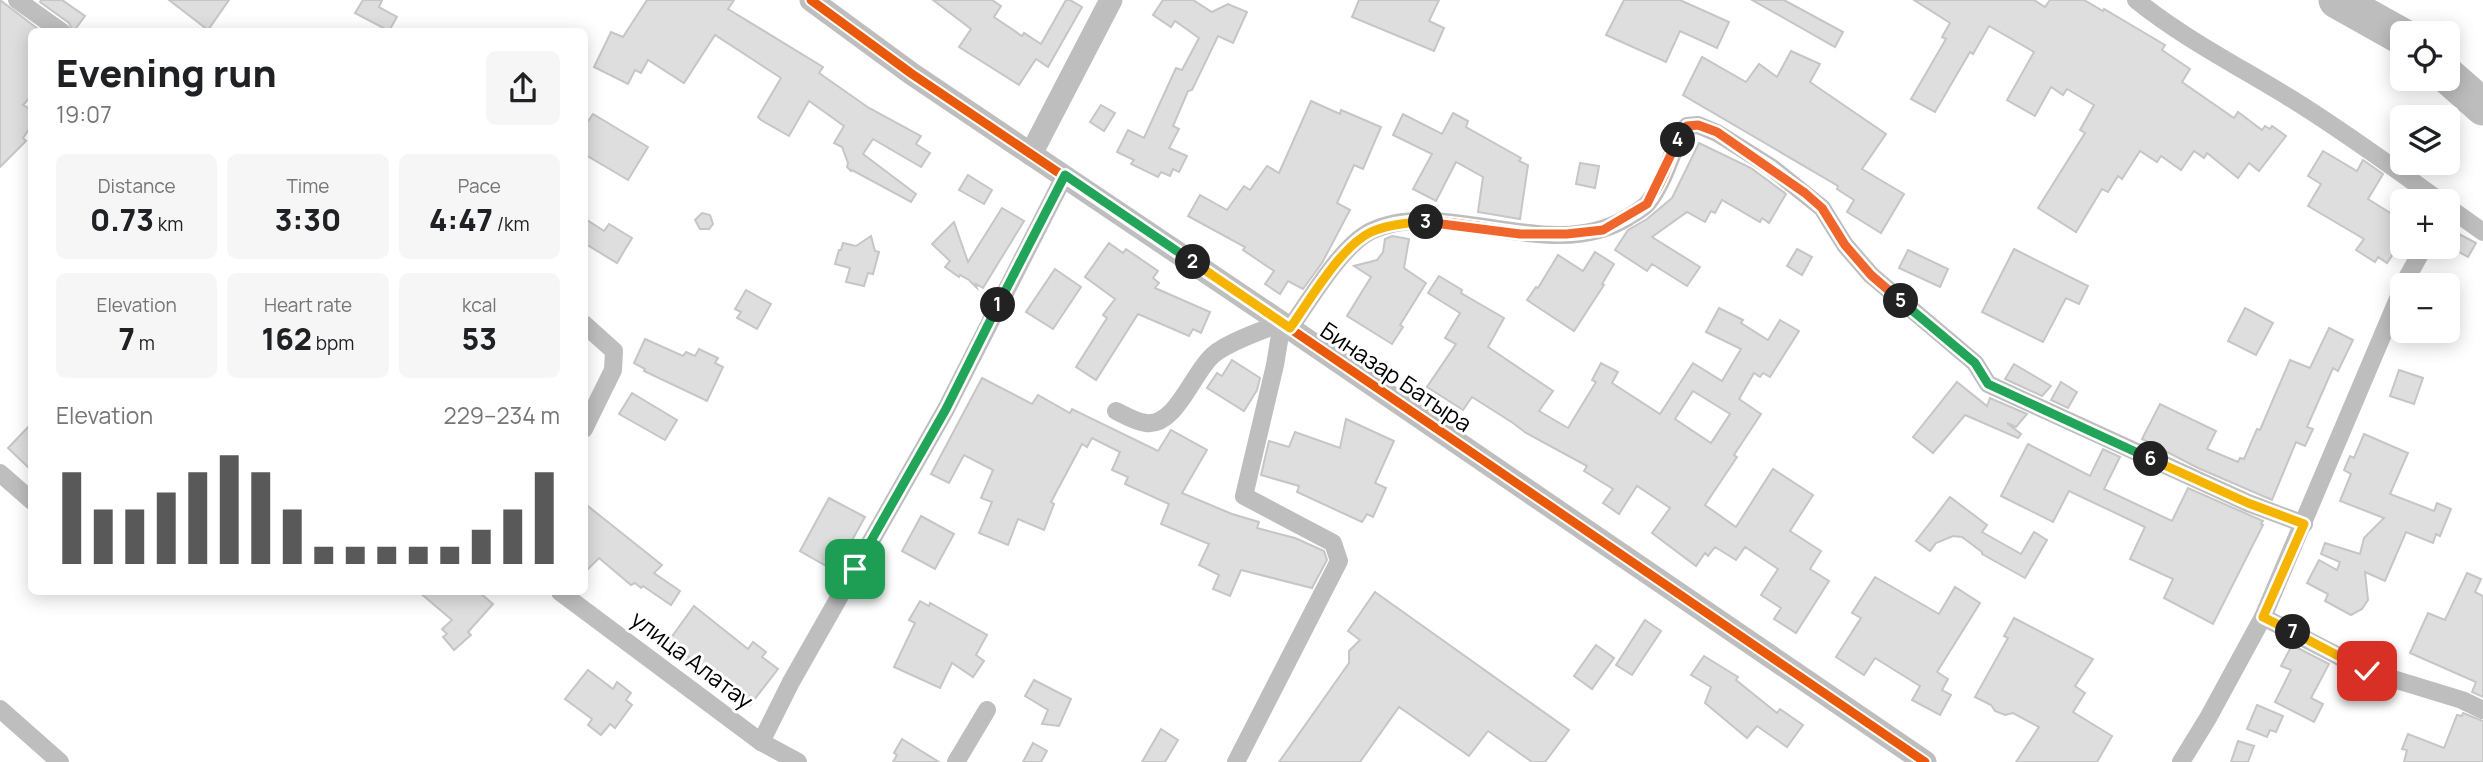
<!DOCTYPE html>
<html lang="en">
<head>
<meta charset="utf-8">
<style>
	:root { --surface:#fff; --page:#f6f6f6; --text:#202124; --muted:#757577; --accent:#595959 }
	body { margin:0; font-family:Manrope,sans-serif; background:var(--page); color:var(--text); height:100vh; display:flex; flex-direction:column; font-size:26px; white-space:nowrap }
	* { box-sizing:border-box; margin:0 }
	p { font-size:23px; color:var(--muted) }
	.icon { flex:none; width:38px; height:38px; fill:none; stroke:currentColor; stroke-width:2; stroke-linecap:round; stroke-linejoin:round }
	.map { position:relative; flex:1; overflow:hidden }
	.details { position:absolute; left:28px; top:28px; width:560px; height:567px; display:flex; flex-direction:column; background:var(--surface); border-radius:10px; box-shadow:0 4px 18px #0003 }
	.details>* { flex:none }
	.fabs { position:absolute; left:2390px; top:21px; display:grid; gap:14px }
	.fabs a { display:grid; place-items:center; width:70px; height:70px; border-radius:10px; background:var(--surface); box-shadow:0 4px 18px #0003; font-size:35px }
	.pin { position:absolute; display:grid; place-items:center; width:60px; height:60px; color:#fff; margin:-30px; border-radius:14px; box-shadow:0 4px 10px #0006 }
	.km { position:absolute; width:35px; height:35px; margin:-18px; border-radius:50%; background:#222; color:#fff; font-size:19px; line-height:35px; text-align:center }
	.round { display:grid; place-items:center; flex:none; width:74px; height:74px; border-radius:10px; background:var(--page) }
	.overview { display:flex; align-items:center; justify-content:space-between; height:119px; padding:0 28px }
	h1 { font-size:38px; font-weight:800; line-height:52px }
	.figures { display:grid; grid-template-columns:repeat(3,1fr); gap:10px; height:119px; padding:7px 28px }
	.figures div { display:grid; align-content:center; border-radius:10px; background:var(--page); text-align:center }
	.figures b { font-size:30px; font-weight:800 }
	.figures small { font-size:19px; font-weight:400 }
	.figures p { font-size:19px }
	.chart { height:196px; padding:14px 28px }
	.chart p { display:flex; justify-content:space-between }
	.chart svg { width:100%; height:126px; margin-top:7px; stroke:var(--accent); stroke-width:6 }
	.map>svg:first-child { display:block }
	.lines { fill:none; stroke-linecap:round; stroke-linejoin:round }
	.river { stroke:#bdbdbd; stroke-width:37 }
	.building { fill:#dedede; stroke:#c6c6c6; stroke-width:2; fill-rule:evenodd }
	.minor { stroke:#bebebe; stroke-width:18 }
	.tertiary { stroke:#bebebe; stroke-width:23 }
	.cycleway-casing { stroke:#fff; stroke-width:13 }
	.cycleway { stroke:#e8590c; stroke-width:9 }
	.split-1-casing { stroke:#fff; stroke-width:14 }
	.split-2-casing { stroke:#fff; stroke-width:14 }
	.split-3-casing { stroke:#fff; stroke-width:14 }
	.split-4-casing { stroke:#fff; stroke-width:14 }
	.split-5-casing { stroke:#fff; stroke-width:14 }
	.split-6-casing { stroke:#fff; stroke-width:14 }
	.split-7-casing { stroke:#fff; stroke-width:14 }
	.split-8-casing { stroke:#fff; stroke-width:14 }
	.split-1 { stroke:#22a559; stroke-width:9 }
	.split-2 { stroke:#22a559; stroke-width:9 }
	.split-3 { stroke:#f5b400; stroke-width:9 }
	.split-4 { stroke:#f0652b; stroke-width:9 }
	.split-5 { stroke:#f0652b; stroke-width:9 }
	.split-6 { stroke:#22a559; stroke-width:9 }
	.split-7 { stroke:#f5b400; stroke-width:9 }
	.split-8 { stroke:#f5b400; stroke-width:9 }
	.labels { text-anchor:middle; stroke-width:6; stroke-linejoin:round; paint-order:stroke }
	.street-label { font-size:23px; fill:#000; stroke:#fff }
</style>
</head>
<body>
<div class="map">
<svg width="2483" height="762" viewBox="0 0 2483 762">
	<rect width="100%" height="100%" fill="#fff"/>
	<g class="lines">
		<g class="river">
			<polyline points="2337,0 2403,37"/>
			<polyline points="2448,76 2483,107"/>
		</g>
	</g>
	<g class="building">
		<polygon points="0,0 42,32 32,32 32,95 23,105 32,110 32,125 23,138 26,141 0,167"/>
		<polygon points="41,0 62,0 85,16 73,32 69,23 40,2"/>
		<polygon points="169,0 229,0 208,30"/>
		<polygon points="363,0 382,0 379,7 397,17 389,31 355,13"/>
		<polygon points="647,0 734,0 728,9 823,67 819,73 869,108 921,136 916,144 930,153 921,167 873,139 863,154 916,194 911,202 852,170 851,171 847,167 848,163 842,147 834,143 844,126 809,101 789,136 761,120 758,117 781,78 715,35 684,83 648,60 641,73 635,70 628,84 594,67 611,32 623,37"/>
		<polygon points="933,0 992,0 1001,6 994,17 1022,36 1024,33 1041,44 1066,0 1070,0 1082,7 1048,67 1036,59 1019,85 959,47 971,29"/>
		<polygon points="1163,0 1193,0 1212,12 1228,4 1247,12 1233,43 1218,36 1192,90 1188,91 1173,126 1179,129 1169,148 1187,156 1179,172 1173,169 1170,176 1161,172 1158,177 1131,164 1134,160 1117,152 1128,130 1144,138 1176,68 1182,70 1199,38 1175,21 1171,27 1153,15"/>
		<polygon points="1359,0 1439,0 1429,21 1444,28 1434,51 1352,17"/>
		<polygon points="1624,0 1680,0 1729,22 1717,48 1680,31 1666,62 1606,35"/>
		<polygon points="1752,0 1784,0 1843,32 1835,47"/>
		<polygon points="1914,0 2034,0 2045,7 2050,0 2084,0 2103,11 2104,9 2165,45 2162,50 2190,69 2182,82 2234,118 2238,112 2262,130 2265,126 2270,129 2272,126 2286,136 2259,171 2249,163 2238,178 2207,153 2204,158 2194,151 2181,170 2161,156 2157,162 2140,151 2122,179 2118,176 2108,192 2102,189 2076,232 2038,208 2085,133 2080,130 2094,105 2067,89 2063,95 2051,87 2035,116 2007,100 2034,52 1989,26 1973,54 1970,52 1935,112 1911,99 1946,39 1942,37 1950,23"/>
		<polygon points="1791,51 1820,64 1810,82 1886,134 1862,169 1904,194 1881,233 1847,212 1854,200 1837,189 1838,186 1683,95 1702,57 1746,82 1759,64 1777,77"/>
		<polygon points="1311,101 1340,114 1341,110 1381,127 1363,169 1354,165 1337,203 1350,210 1322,263 1303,289 1288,281 1280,294 1265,284 1274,271 1243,250 1245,247 1188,216 1200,195 1227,210 1244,186 1250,190 1267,166 1279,173"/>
		<polygon points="1101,105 1115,113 1104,131 1090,122"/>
		<polygon points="1453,113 1468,121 1466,127 1521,158 1519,161 1528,165 1520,219 1478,212 1483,177 1456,162 1436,201 1413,189 1432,154 1393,135 1403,114 1442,134"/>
		<polygon points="593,114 648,147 628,180 584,154 584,127"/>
		<polygon points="1699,143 1751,168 1786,194 1769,223 1762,218 1760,222 1722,200 1715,213 1711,211 1705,222 1687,212 1652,237 1700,267 1687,286 1652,264 1647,271 1615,250 1628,230 1647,219 1672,198"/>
		<polygon points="2323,151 2357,171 2363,160 2383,174 2368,199 2403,221 2403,239 2387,263 2378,257 2375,262 2356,250 2364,239 2308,206 2321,184 2308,176"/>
		<polygon points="1580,163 1599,166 1595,188 1576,184"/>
		<polygon points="968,175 992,190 984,204 959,190"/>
		<polygon points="1002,208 1024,221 983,288 976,284 977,288 969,280 960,275 959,277 945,267 950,261 932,244 954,222 968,262"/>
		<polygon points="702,213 710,215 713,224 709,229 700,229 695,220"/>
		<polygon points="584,218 604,231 609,224 632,238 617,263 584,243"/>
		<polygon points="2457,233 2476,243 2468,257 2450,247"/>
		<polygon points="871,236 875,251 879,252 873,274 868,273 864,286 846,282 850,268 835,264 839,250 841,250 843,243 856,246"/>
		<polygon points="1392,236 1409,239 1404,268 1426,283 1400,325 1403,327 1392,344 1347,316 1371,277 1354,266 1377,260 1383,252 1385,239"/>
		<polygon points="1109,243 1123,253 1126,249 1158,271 1153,278 1159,283 1155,288 1210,312 1201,333 1193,329 1189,336 1138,314 1096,380 1076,367 1107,318 1103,315 1115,299 1085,277"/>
		<polygon points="1797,249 1812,257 1802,275 1787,266"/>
		<polygon points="2014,249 2088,286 2079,304 2066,298 2043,342 1982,312"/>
		<polygon points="1908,250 1948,269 1940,287 1899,268"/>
		<polygon points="1595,252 1614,264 1602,284 1604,285 1574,331 1527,300 1536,287 1538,288 1558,255 1583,271"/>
		<polygon points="1055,269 1081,287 1053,329 1026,312"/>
		<path d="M 1439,276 L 1462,290 L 1461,293 L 1504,318 L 1488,347 L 1553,391 L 1539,411 L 1568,428 L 1596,382 L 1592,380 L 1601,363 L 1618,372 L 1612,383 L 1660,414 L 1693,363 L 1722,381 L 1741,349 L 1706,332 L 1719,308 L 1743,320 L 1741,323 L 1768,340 L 1780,320 L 1799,331 L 1770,377 L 1763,373 L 1760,377 L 1754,373 L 1739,399 L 1761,414 L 1734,455 L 1737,457 L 1705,505 L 1736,527 L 1773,469 L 1813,495 L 1790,531 L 1821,551 L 1810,569 L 1829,581 L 1796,633 L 1774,619 L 1781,608 L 1761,595 L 1778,569 L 1745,547 L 1736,560 L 1715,547 L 1708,556 L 1705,553 L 1696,566 L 1652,533 L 1670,508 L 1637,486 L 1619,514 L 1603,503 L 1613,489 L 1584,471 L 1587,466 L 1526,433 L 1513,423 L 1472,397 L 1463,410 L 1427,387 L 1456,344 L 1445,338 L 1460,313 L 1428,293 ZM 1693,391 L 1730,414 L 1711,443 L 1675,419 Z"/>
		<polygon points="746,290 771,304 757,329 737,318 741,312 735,309"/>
		<polygon points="2245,308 2273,323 2256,355 2228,341"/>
		<polygon points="2329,328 2353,340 2338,371 2333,368 2307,427 2313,429 2305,446 2296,442 2272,500 2198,468 2142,439 2160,404 2216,431 2207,449 2238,462 2240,458 2244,459 2257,429 2260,430 2290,360 2310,368"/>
		<polygon points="645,339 683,356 686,352 695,356 699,349 718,358 715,363 723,367 707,401 644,371 645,369 634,363"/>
		<polygon points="1232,360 1260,378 1257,390 1244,411 1207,388 1217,373 1222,376"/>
		<polygon points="2014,364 2051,386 2042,396 2005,379"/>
		<polygon points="2399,370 2423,378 2414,404 2390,396"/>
		<polygon points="982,378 1032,404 1038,395 1070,413 1072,409 1158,451 1171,430 1207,450 1182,493 1232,514 1259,522 1257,528 1295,538 1324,551 1327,560 1312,588 1241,570 1230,596 1213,589 1219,575 1199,565 1209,544 1161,524 1169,504 1125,484 1128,477 1112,470 1120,452 1092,438 1087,447 1082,444 1051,502 1054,504 1044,530 1018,519 1008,545 979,533 992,502 981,498 993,470 964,455 949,483 931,474"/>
		<polygon points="1957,382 1987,406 1990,398 2027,414 2016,427 2007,423 2021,434 2018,438 1965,415 1933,453 1913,437"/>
		<polygon points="2061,382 2077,392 2068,408 2051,400"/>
		<polygon points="632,393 677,420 665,440 619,414"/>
		<polygon points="1346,419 1394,441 1375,483 1386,488 1373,517 1367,514 1362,522 1297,492 1299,486 1261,475 1269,441 1289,447 1295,432 1340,448"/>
		<polygon points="32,423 32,471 8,448"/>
		<polygon points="2364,434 2408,453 2390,494 2434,511 2437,503 2451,509 2440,536 2436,534 2433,543 2406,532 2385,581 2365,572 2368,600 2362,609 2351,615 2325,601 2328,594 2307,583 2319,560 2337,570 2340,562 2321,554 2325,543 2360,554 2364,538 2384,518 2340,501 2351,474 2344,470 2350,456 2354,458"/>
		<polygon points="2028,444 2090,476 2103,449 2120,457 2104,489 2172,521 2188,488 2263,521 2261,524 2263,525 2213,624 2164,598 2173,579 2130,559 2145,527 2069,491 2053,522 2001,496"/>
		<polygon points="1950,497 1987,525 1982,532 2021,554 2034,532 2047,540 2025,578 1982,554 1982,552 1962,537 1953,536 1936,543 1930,551 1916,541"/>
		<polygon points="829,498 865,517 835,571 800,551"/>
		<polygon points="584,503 662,565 654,573 680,591 671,605 643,586 641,588 635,583 631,585 599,558 584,573"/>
		<polygon points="921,516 954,534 935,569 902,551"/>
		<polygon points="2467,573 2481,579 2475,592 2483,596 2483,697 2472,692 2476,682 2410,653 2428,613 2445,620"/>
		<polygon points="1875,577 1939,614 1955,587 1980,603 1937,672 1948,679 1942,690 1951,695 1940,715 1912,700 1920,686 1875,658 1864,675 1836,657 1861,618 1852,613"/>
		<polygon points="419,592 479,592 493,604 468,632 471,635 454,650 443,637 447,634 442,629 452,620"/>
		<polygon points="1375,592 1569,730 1545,762 1532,762 1488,731 1469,756 1399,707 1360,762 1279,762 1349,663 1349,651 1360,640 1348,631"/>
		<polygon points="920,601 929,606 930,603 987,635 976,655 984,661 973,677 952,663 940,688 894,667 915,623 909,620"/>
		<polygon points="694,606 748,649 753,642 766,652 762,657 778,669 750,705 701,669 700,671 686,661 689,657 668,642"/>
		<polygon points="2014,618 2093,659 2075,686 2085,693 2073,712 2112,736 2097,762 2016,762 2039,727 2013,713 2005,715 1995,711 1991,705 1975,697 2008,638 2004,636"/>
		<polygon points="1645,620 1661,631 1632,675 1616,665"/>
		<polygon points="1596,645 1614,658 1592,689 1574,676"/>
		<polygon points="2292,645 2329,664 2311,698 2323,704 2314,722 2275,702 2291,670 2281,666"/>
		<polygon points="1704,656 1738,677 1736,680 1777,713 1780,709 1803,725 1787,747 1757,726 1747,738 1705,703 1711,687 1691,675"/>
		<polygon points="588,670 613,689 617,682 631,693 626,700 632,705 615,728 610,724 601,735 588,725 592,719 565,699"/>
		<polygon points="1034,680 1071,699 1059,726 1042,724 1048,710 1025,696"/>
		<polygon points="2257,705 2283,716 2276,732 2270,730 2267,737 2247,729"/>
		<polygon points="2463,713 2483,721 2483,762 2404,762 2407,750 2402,749 2408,734 2444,748 2457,715 2462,716"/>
		<polygon points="1161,729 1178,740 1165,762 1142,762"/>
		<polygon points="902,739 939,762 893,762 897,755 894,753"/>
		<polygon points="2238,741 2254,746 2248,762 2231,762"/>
		<polygon points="1033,743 1047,751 1041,762 1023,762"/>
	</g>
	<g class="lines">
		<g class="minor">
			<polyline points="17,0 62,32"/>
			<path d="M 2136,0 C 2183,38 2238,66 2290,98 C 2342,130 2391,166 2440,201"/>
			<polyline points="2448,207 2483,232"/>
			<polyline points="2403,285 2424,247"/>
			<polyline points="584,324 614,351 613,370 584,429"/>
			<path d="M 1290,328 C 1310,300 1341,246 1371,231 C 1444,196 1549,265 1627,218 C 1633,214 1643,209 1648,203 C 1663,184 1671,157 1680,135 L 1687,126 L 1698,125 L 1717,133 L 1771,167 L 1822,208 L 1845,245 L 1871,275 L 1975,363 L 1988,384 L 2248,503 L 2304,524"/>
			<path d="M 1116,411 C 1126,416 1136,422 1146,423 C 1176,427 1193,372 1213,355 C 1228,342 1263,330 1282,323"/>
			<polyline points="0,473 32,501"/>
			<polyline points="560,592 761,742 798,762"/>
			<polyline points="2263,617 2367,671 2462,700 2483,710"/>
			<polyline points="0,709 60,762"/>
			<polyline points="761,742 791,682 946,409 1065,175"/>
			<polyline points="956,762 987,710"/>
			<polyline points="1236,762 1339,561 1333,543 1244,496 1275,365 1282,323"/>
			<polyline points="2181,762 2208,718 2263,617 2403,287"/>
		</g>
		<g class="tertiary">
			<polyline points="811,0 912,74 1282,323 1925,762"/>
			<polyline points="1031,154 1111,0"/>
		</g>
		<defs>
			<g id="cycleway">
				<polyline points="811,0 912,74 1282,323 1925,762"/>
				<path d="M 1290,328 C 1310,300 1341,246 1371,231 C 1444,196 1549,265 1627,218 C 1633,214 1643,209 1648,203 C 1663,184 1671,157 1680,135 L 1687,126 L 1698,125 L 1717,133 L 1771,167 L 1822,208 L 1845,245 L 1871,275 L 1975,363 L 1988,384 L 2248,503 L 2304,524"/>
			</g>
		</defs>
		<use href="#cycleway" class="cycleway-casing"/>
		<use href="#cycleway" class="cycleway"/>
	</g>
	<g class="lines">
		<defs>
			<polyline id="split-1" points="855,569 946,409 998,305"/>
			<polyline id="split-2" points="998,305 1065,175 1193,262"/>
			<path id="split-3" d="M 1193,262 L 1290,328 C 1310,300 1341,246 1371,232 C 1388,224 1408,223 1426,222"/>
			<polyline id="split-4" points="1426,222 1520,234 1567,234 1603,230 1647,204 1678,140"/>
			<polyline id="split-5" points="1678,140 1687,126 1698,125 1717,132 1805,193 1822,208 1845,245 1871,275 1901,301"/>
			<polyline id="split-6" points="1901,301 1975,363 1988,384 2151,459"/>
			<polyline id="split-7" points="2151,459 2248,503 2304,524 2263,617 2293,632"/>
			<polyline id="split-8" points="2293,632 2367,671"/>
		</defs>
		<use href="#split-1" class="split-1-casing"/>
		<use href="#split-2" class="split-2-casing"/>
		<use href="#split-3" class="split-3-casing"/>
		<use href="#split-4" class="split-4-casing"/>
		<use href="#split-5" class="split-5-casing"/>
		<use href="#split-6" class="split-6-casing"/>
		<use href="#split-7" class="split-7-casing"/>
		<use href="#split-8" class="split-8-casing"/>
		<use href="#split-1" class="split-1"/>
		<use href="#split-2" class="split-2"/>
		<use href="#split-3" class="split-3"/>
		<use href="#split-4" class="split-4"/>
		<use href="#split-5" class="split-5"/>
		<use href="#split-6" class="split-6"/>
		<use href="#split-7" class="split-7"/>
		<use href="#split-8" class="split-8"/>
	</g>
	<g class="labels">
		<g class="street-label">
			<text transform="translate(1396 377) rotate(34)" y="8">Биназар Батыра</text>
			<text transform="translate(692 660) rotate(37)" y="8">улица Алатау</text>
		</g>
	</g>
</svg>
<div class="fabs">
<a><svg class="icon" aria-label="locate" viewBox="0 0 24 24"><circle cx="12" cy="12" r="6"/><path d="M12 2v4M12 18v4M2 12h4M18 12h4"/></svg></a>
<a><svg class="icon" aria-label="layers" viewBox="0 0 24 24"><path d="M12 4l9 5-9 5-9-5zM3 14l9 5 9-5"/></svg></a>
<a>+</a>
<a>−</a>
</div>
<div class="pin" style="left:855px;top:569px;background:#1e9e55"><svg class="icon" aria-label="arrive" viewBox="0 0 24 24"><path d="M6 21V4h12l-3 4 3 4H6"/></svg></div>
<div class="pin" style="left:2367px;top:671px;background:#d93025"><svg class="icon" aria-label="check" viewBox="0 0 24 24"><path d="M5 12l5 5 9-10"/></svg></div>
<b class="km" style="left:998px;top:305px">1</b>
<b class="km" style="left:1193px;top:262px">2</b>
<b class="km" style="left:1426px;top:222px">3</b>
<b class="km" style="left:1678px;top:140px">4</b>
<b class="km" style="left:1901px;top:301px">5</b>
<b class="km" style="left:2151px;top:459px">6</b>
<b class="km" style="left:2293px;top:632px">7</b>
<section class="details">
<div class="overview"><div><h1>Evening run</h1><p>19:07</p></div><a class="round"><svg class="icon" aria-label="share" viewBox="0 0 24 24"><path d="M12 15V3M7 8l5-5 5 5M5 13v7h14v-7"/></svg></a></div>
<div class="figures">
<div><p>Distance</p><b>0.73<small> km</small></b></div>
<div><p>Time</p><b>3:30</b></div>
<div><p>Pace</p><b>4:47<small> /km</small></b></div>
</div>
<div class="figures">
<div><p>Elevation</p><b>7<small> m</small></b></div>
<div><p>Heart rate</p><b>162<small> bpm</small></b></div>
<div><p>kcal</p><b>53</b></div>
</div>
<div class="chart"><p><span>Elevation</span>229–234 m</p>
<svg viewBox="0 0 160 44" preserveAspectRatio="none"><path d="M5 44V12M15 44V25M25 44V25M35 44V19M45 44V12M55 44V6M65 44V12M75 44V25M85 44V38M95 44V38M105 44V38M115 44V38M125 44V38M135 44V32M145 44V25M155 44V12"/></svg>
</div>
</section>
</div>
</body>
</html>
